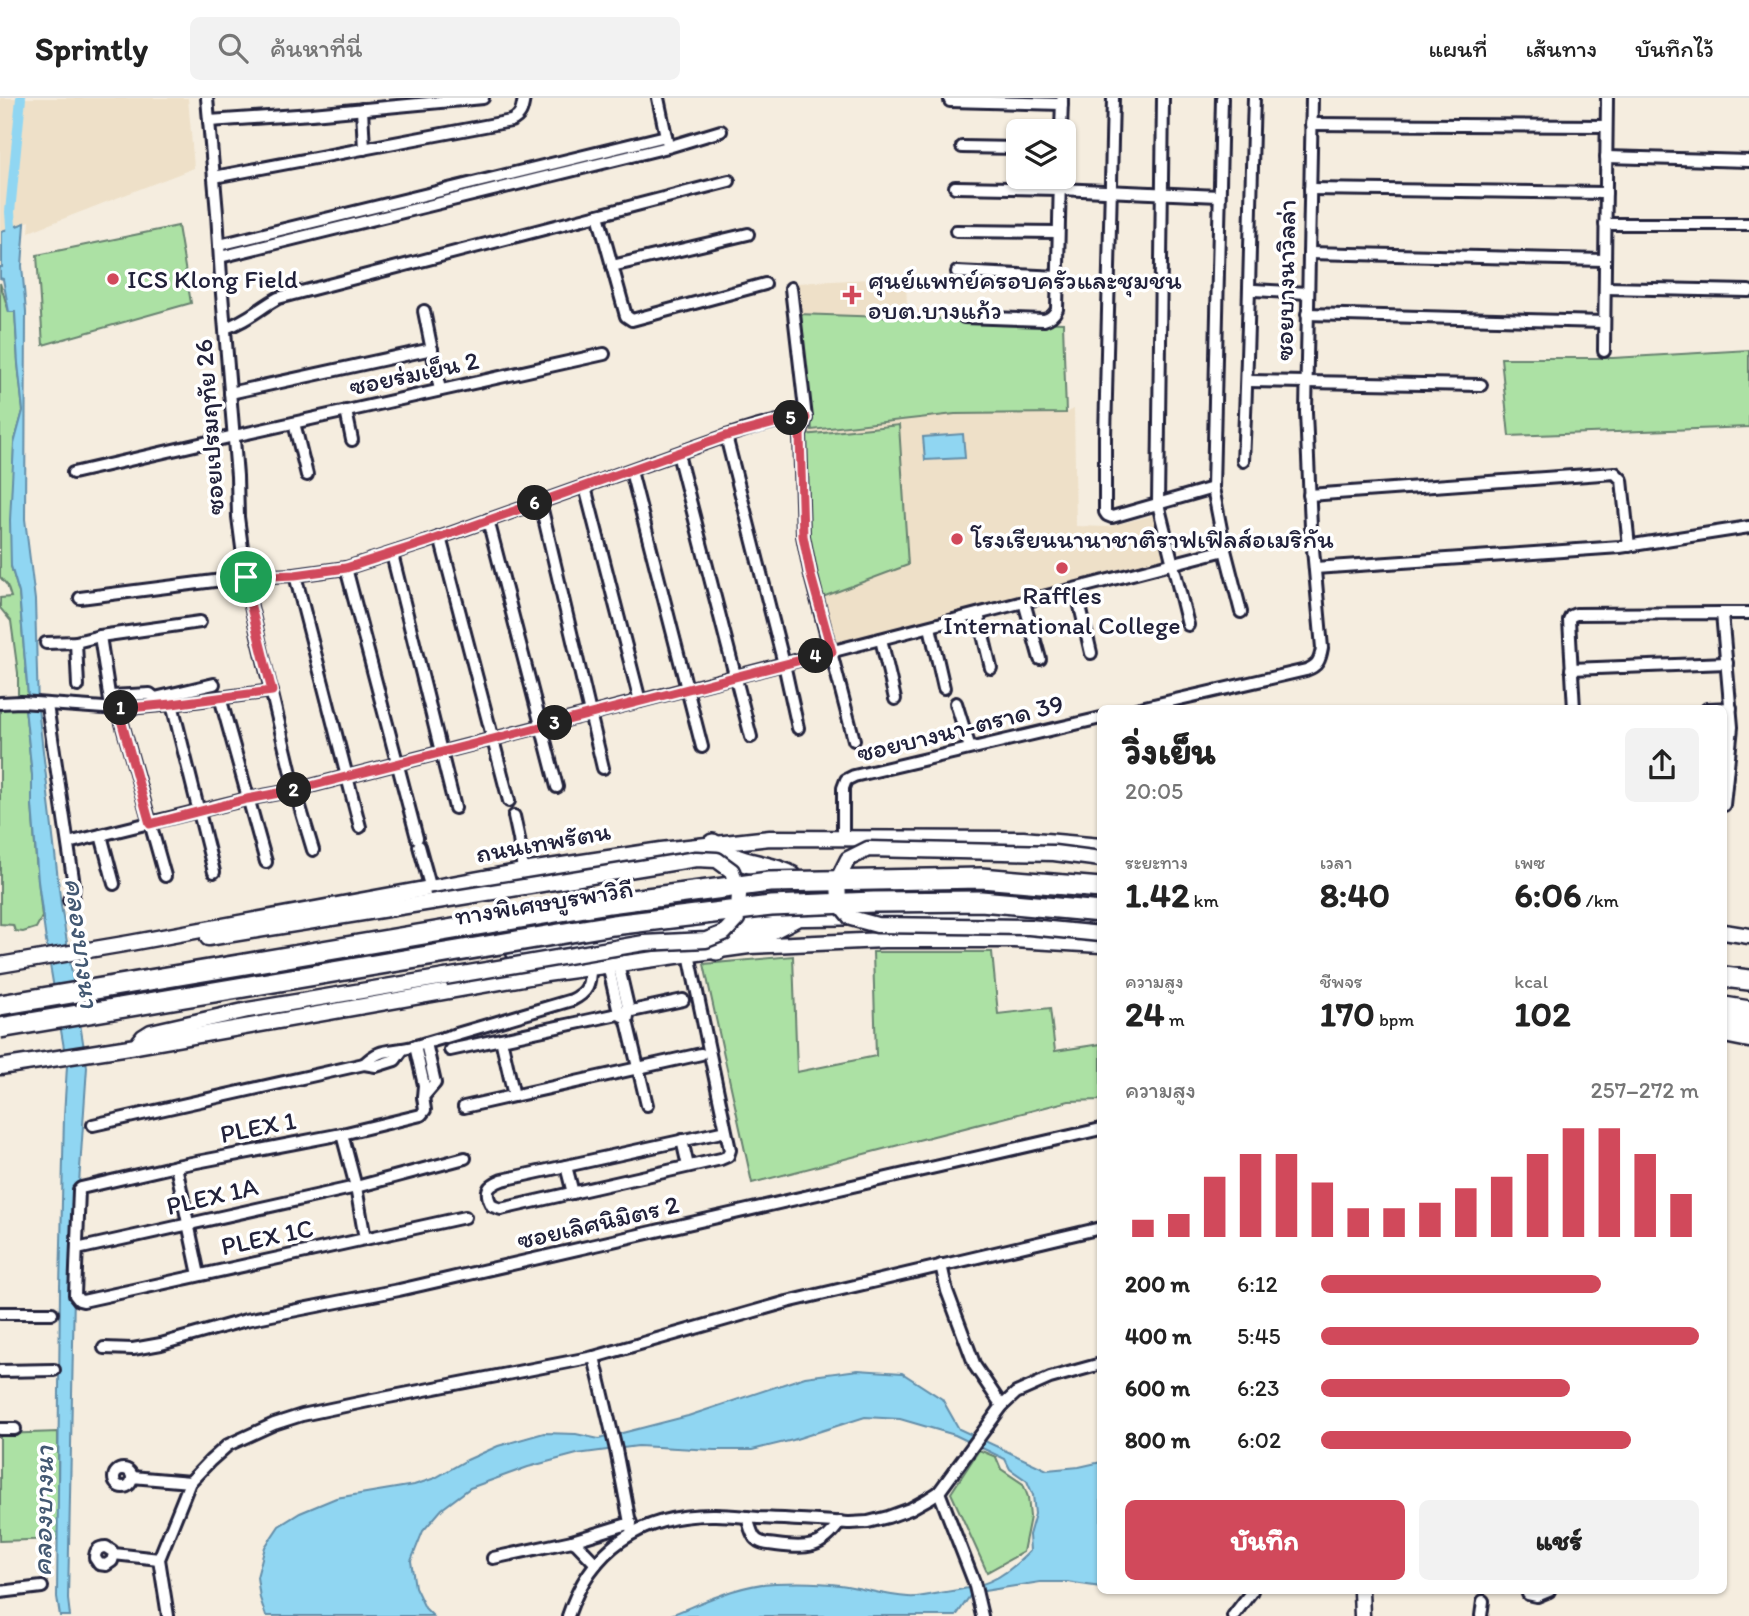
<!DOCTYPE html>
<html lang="th">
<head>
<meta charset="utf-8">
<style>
	:root { --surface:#fff; --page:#f2f2f2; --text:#222; --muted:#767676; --line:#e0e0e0; --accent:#d1495b }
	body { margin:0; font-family:Itim,"Playpen Sans Thai",sans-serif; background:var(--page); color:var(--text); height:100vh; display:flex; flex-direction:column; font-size:26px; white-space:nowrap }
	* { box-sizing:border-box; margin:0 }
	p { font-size:23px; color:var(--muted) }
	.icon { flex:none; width:38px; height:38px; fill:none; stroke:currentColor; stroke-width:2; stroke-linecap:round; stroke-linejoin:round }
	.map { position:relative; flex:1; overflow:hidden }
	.panel { position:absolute; left:1097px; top:607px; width:630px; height:889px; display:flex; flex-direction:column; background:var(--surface); border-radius:10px; box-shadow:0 2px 5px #0004 }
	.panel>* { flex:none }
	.fabs { position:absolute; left:1006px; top:21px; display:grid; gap:14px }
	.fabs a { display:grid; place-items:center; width:70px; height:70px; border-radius:10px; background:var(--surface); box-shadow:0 2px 5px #0004; font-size:35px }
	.pin { position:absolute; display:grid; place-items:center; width:60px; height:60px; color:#fff; margin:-30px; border:4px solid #fff; border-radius:50%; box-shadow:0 2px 7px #0007 }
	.km { position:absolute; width:35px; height:35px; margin:-18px; border-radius:50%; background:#222; color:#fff; font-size:19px; line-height:35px; text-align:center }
	.round { display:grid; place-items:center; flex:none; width:74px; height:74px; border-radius:10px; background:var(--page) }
	.headline { display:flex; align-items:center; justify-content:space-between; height:119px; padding:0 28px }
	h1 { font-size:38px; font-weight:800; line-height:52px }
	.stats { display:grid; grid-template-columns:repeat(3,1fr); gap:10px; height:119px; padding:7px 28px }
	.stats div { display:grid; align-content:center }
	.stats b { font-size:35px; font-weight:800 }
	.stats small { font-size:19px; font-weight:400 }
	.stats p { font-size:19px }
	.chart { height:196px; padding:14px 28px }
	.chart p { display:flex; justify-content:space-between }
	.chart svg { width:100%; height:126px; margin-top:7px; stroke:var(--accent); stroke-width:6 }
	.primary-button { display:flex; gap:14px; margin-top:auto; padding:14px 28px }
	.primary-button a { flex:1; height:80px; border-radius:10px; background:var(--accent); color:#fff; font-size:28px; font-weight:800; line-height:80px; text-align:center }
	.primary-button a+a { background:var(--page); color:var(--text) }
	ul { padding:0 28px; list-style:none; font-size:23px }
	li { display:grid; grid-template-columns:112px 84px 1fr; align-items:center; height:52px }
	li i { height:18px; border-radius:9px; background:var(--accent) }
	header { display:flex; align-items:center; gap:42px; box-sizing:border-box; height:98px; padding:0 35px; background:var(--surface); border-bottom:2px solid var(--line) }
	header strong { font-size:33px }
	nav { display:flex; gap:38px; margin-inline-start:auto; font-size:24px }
	.search { width:490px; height:63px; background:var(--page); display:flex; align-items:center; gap:18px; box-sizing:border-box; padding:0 24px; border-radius:10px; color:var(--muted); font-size:26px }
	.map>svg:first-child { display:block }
	.built { fill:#eee0c8 }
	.green { fill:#ace1a4; stroke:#678270; stroke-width:2 }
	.water { fill:#90d6f2; stroke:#648ea9; stroke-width:2 }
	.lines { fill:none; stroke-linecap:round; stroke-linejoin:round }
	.canal { stroke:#90d6f2; stroke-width:10 }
	.street-casing { stroke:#22223b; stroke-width:16 }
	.secondary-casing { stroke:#22223b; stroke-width:19 }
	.highway-casing { stroke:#22223b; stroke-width:24 }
	.street { stroke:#fff; stroke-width:10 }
	.secondary { stroke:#fff; stroke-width:14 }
	.highway { stroke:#fff; stroke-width:19 }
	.secondary-bridge-casing { stroke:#22223b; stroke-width:19; stroke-linecap:butt }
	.highway-bridge-casing { stroke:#22223b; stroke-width:24; stroke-linecap:butt }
	.secondary-bridge { stroke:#fff; stroke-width:14 }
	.highway-bridge { stroke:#fff; stroke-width:19 }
	.route-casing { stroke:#fff; stroke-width:14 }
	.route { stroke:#d1495b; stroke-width:9 }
	.poi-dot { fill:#d1495b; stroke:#fff; stroke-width:2.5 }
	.labels { text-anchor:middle; stroke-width:7; stroke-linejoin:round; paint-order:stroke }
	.poi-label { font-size:26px; fill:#22223b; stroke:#fff; text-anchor:start }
	.street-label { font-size:26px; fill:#22223b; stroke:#fff }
	.water-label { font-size:28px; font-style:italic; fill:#435872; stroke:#fff }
</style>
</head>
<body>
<header>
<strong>Sprintly</strong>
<div class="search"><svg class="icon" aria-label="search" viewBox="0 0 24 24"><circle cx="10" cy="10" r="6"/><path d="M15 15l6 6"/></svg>ค้นหาที่นี่</div>
<nav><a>แผนที่</a><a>เส้นทาง</a><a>บันทึกไว้</a></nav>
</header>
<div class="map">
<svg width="1749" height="1518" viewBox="0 0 1749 1518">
	<rect width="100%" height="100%" fill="#f5eddf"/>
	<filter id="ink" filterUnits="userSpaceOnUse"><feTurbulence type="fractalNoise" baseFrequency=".0143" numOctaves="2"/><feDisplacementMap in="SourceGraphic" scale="14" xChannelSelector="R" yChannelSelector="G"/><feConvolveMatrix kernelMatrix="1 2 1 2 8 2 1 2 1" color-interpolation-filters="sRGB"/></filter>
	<g filter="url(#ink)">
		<g class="built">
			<polygon points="0,0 188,0 194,70 29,134 30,123 3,133 2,167 0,167"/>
			<polygon points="906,179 907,211 964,214 963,222 797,216 796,185"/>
			<polygon points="1074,311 1076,428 1107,429 1158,416 1172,466 831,551 806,453 805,332 955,316 1066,315"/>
		</g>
		<g class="green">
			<polygon points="178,128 191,205 43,247 37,157"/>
			<polygon points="0,185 9,214 15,214 18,265 23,313 14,346 11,468 19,495 28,597 18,598 18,575 11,523 0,510 0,500 11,499 7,487 0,479"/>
			<polygon points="797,216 1063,225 1066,315 955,316 812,332 805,266"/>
			<polygon points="1749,252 1749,329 1509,338 1501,260 1613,260"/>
			<polygon points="899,327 908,467 820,500 807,461 804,337"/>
			<polygon points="0,610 25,610 32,677 32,706 36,763 42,819 36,830 23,834 15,833 13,827 0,826"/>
			<polygon points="873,854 992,854 998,916 1050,910 1055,953 1101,946 1101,1002 1069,1003 752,1085 704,866 793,858 797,974 876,958"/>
			<polygon points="58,1334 58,1441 0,1443 0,1336"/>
			<polygon points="979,1352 996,1359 1001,1371 1023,1386 1028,1399 1030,1419 1023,1454 987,1474 951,1395"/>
		</g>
		<g class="water">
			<polygon points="25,125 22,168 26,214 25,421 35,502 38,610 61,807 87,969 75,1144 68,1501 70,1518 60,1518 57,1499 60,1189 64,1018 67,968 46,843 38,783 32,706 32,677 25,610 28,597 19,495 11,468 10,422 14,346 23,313 18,265 15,214 9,214 3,181 0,180 0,169 2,169 2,133"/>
			<polygon points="963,336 965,360 925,362 923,339"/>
			<path d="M 858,1272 L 902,1275 L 942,1301 L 959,1331 L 1047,1372 L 1079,1369 L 1101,1364 L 1101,1489 L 1067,1484 L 1040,1484 L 972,1495 L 956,1518 L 668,1518 C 702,1505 739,1486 775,1485 C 797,1484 819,1484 840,1487 C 863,1490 885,1498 908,1499 C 919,1500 930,1497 940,1495 C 983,1488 999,1485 1030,1453 L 1029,1437 L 1035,1416 L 1033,1397 L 1027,1383 L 1010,1371 L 1005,1361 L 955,1337 L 900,1321 L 865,1319 L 793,1342 L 752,1352 L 714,1352 L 638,1348 L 577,1356 L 528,1369 L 470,1390 L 442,1411 L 423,1433 L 411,1463 L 415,1489 L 425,1510 L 433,1518 L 266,1518 L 260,1500 L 257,1479 L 265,1449 L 279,1428 L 300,1415 L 336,1400 L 414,1387 L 435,1380 L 467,1362 L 498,1348 L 544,1335 L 576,1336 L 599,1341 L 688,1318 L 805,1279 Z"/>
		</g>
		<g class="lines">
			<polyline class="canal" points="12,142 10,114 21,0"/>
			<defs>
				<g id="street">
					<polyline points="207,0 217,115 222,196 237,378 238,419 248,496 295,692 313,752"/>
					<polyline points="658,0 667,43"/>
					<polyline points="1113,0 1105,340 1105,414 1107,417 1112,419 1213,390"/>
					<polyline points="1163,0 1158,406 1188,527"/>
					<polyline points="1222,0 1213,390 1225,452 1241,514"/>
					<polyline points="950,3 1062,6"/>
					<polyline points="362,11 364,51"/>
					<polyline points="209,23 312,16 483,0"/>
					<polyline points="1311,26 1606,28"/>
					<polyline points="1061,33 1062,1"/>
					<polyline points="962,49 1018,50"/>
					<polyline points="1606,59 1749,63"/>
					<path d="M 214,79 L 511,23 C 522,18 522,11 524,0"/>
					<polyline points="955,89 1059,91 1219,98"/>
					<polyline points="1310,91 1606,95"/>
					<polyline points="598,117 626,218 632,222 765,186"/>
					<polyline points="1605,126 1749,126"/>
					<polyline points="956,133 1057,134"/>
					<polyline points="219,147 666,38"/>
					<polyline points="1309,155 1605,162"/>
					<polyline points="220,159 668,49 721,33"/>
					<polyline points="612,168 748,136"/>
					<polyline points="957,174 1059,179"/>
					<polyline points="791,190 806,320 800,337 803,438 811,478 854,642"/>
					<polyline points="1605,190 1749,193"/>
					<polyline points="1254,192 1308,195"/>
					<polyline points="424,213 440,292"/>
					<polyline points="1307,216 1604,224"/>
					<path d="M 964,219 L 1044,222 C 1051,220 1054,217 1057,211 L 1060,79"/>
					<path d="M 225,230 C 245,224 260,210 278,200 L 729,83"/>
					<polyline points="1604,253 1607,0"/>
					<polyline points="1247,283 1481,287"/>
					<polyline points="230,295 432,251"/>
					<polyline points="346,313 352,342"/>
					<polyline points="294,325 307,377"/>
					<polyline points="726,338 784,566 798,630"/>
					<polyline points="678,356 751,639"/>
					<path d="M 1243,363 C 1249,242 1250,121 1254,0"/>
					<polyline points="631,373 702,649"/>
					<polyline points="73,375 234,338 604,256"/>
					<polyline points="585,389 640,603"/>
					<polyline points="1309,397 1615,375 1622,382 1629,448"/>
					<polyline points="540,403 603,670"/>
					<polyline points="488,422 557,689"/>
					<polyline points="440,439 509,703"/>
					<polyline points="392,456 455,710"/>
					<polyline points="346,470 417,740"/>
					<polyline points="1315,470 1620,449 1749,429"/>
					<polyline points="295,477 360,729"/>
					<polyline points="1076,491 1091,555"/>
					<path d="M 80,500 L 246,479 L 295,477 L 346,470 L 427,444 L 726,338 C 752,330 778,320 806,320"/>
					<polyline points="1024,504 1040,561"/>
					<polyline points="1722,515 1749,515"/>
					<polyline points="978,516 991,570"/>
					<polyline points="930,529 944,590"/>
					<polyline points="100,538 110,603"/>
					<polyline points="881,541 895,601"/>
					<polyline points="76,544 78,588"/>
					<polyline points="46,545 76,544 100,538 200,524"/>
					<polyline points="1571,571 1727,565"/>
					<polyline points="110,598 150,596 155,600 214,586"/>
					<polyline points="220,599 266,764"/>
					<polyline points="0,605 21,604 118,611 172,606 272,593"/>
					<polyline points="956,605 970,650"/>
					<polyline points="172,606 214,774"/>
					<polyline points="47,607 74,787 73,797 69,802"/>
					<polyline points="118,611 165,778"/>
					<path d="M 1136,611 L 1306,572 C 1318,568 1320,562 1322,550 L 1311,429 L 1306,314 L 1312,0"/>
					<polyline points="1574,611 1569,522 1571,518 1576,516 1722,515 1732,629 1724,707"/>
					<polyline points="1707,611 1731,610"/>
					<polyline points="514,718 519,741 523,773"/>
					<polyline points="101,737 114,786"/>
					<polyline points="843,740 843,690 846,682 854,678 1101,620"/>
					<polyline points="68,745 247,701 295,692 1225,452"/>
					<polyline points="419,748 431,791"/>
					<path d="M 689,856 L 726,1033 L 730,1052 L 728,1058 L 721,1061 L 501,1111 L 492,1108 C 484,1093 487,1088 502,1082 L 726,1033"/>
					<polyline points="618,866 629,913 627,923 647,1007"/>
					<polyline points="608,867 619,915 622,918"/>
					<polyline points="501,941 514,998"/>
					<polyline points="415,948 424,987 423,999 425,1012 421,1017 342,1036 176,1068 81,1090 79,1092 75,1197 79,1202 83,1203 465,1119"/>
					<polyline points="450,952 683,902"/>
					<path d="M 364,966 C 379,952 384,954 403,951 C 410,950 419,947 426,945 L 572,902 C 588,894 590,887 590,870"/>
					<polyline points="423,999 435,985 426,945"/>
					<polyline points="464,1009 701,956"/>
					<polyline points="93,1027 364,966 376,968 395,962 403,951"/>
					<polyline points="342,1036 356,1089 365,1141"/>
					<polyline points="682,1042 688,1068"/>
					<polyline points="176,1068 199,1177"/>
					<polyline points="566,1068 573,1095"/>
					<polyline points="77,1151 356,1089 465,1060"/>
					<polyline points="941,1167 947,1193 975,1268 1002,1308"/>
					<polyline points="0,1215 52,1215"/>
					<polyline points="104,1250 133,1251 161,1246 246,1222 399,1192 1101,1031"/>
					<polyline points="594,1259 616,1352 632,1435"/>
					<polyline points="0,1273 54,1272"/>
					<polyline points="0,1331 15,1331"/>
					<circle cx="123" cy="1380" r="9"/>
					<polyline points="132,1379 190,1384"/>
					<polyline points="939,1394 974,1484 982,1518"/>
					<path d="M 747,1419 C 749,1425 751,1435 755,1440 C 760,1446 769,1446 776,1447 C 806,1451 822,1451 840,1424"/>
					<polyline points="572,1443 577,1446 596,1466"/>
					<path d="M 114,1456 L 112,1463 L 106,1467 L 99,1466 L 95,1460 C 95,1452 99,1449 106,1449 L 112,1453 L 114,1456 L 159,1461"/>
					<polyline points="493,1460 572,1443 631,1425"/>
					<polyline points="0,1494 42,1489"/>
					<polyline points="1528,1496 1537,1498 1549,1493"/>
					<polyline points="168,1518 159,1461 190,1384 210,1363 228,1347 274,1326 302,1317 373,1302 594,1259 787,1204 1101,1130"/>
					<path d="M 568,1518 C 592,1448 642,1416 715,1417 C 730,1417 744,1419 758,1420 C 789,1421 819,1423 850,1425 L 868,1424 L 888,1419 L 910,1411 L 928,1401 L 939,1394 L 1002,1308 L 1016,1295 L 1050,1280 L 1101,1266"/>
					<polyline points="1233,1518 1252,1493"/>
					<polyline points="1481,1518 1483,1503"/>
				</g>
				<g id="secondary">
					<polyline points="1724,834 1749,838"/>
					<polyline points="208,840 431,804"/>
					<polyline points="0,867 130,845 523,773 661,752 770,740 1023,741 1101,748"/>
					<polyline points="1724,937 1749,942"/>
					<polyline points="136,948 143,939 151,934 248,912 445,879"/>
					<polyline points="0,969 136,948 546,876 749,848 884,842 1014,842 1101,847"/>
					<polyline points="1361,1493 1362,1518"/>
				</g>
				<g id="highway">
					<path d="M 713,746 C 719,751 725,756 732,759 C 751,768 773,768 791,778"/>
					<polyline points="717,852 724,845 762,836 795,819"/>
					<polyline points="516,853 614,837 772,818 981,815 1101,824"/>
					<polyline points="1724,879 1749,882"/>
					<polyline points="1724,909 1749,913"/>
					<polyline points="1724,924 1749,930"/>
				</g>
			</defs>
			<use href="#street" class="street-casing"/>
			<use href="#secondary" class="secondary-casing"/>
			<use href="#highway" class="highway-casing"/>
			<use href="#street" class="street"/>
			<use href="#secondary" class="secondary"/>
			<use href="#highway" class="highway"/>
			<defs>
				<g id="secondary-bridge">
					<polyline points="1101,761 1054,755 868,751 848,761 838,781 839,805 851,820 877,827 1029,829 1101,836"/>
					<polyline points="431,804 696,761 717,762 732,773 739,797 737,821 724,835 706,842 644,845 445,879"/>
				</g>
				<g id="highway-bridge">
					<polyline points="0,907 609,805 769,784 981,780 1101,790"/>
					<polyline points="0,930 613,827 771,808 874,804 981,803 1101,814"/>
				</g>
			</defs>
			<use href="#secondary-bridge" class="secondary-bridge-casing"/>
			<use href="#highway-bridge" class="highway-bridge-casing"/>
			<use href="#secondary-bridge" class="secondary-bridge"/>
			<use href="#highway-bridge" class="highway-bridge"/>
		</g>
	</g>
	<g class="lines" filter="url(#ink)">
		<defs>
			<polygon id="route" points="793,320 806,320 800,337 803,438 811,478 832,554 295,692 247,701 150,726 118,611 172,606 272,593 251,509 246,479 295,477 346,470 427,444 726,338"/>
		</defs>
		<use href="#route" class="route-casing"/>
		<use href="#route" class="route"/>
	</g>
	<g class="poi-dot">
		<circle cx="113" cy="181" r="7"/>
		<path d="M848.5 186.5h7v7h7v7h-7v7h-7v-7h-7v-7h7z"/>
		<circle cx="957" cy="441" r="7"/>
		<circle cx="1062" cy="470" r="7"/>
	</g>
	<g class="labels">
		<g class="poi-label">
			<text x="127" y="190">ICS Klong Field</text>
			<text x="868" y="191">ศุนย์แพทย์ครอบครัวและชุมชน<tspan x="868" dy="30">อบต.บางแก้ว</tspan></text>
			<text x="971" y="450">โรงเรียนนานาชาติราฟเฟิลส์อเมริกัน</text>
			<text x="1062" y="506" text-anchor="middle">Raffles<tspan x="1062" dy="30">International College</tspan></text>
		</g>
		<g class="street-label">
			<text transform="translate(1285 182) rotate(-89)" y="9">ซอยบางนาวิลล่า</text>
			<text transform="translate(414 275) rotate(-12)" y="9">ซอยร่มเย็น 2</text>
			<text transform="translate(209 329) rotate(-94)" y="9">ซอยเปรมฤทัย 26</text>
			<text transform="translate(960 630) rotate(-14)" y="9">ซอยบางนา-ตราด 39</text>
			<text transform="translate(543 744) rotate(-10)" y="9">ถนนเทพรัตน</text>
			<text transform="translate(544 804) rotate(-9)" y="9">ทางพิเศษบูรพาวิถี</text>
			<text transform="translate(258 1029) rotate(-11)" y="9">PLEX 1</text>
			<text transform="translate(212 1098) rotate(-13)" y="9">PLEX 1A</text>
			<text transform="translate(598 1124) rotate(-13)" y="9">ซอยเลิศนิมิตร 2</text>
			<text transform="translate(267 1139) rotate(-12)" y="9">PLEX 1C</text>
		</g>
		<g class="water-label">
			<text transform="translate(83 845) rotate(83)" y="10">คลองบางนา</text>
			<text transform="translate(42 1413) rotate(-89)" y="10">คลองบางนา</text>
		</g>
	</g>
</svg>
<div class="fabs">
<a><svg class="icon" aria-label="layers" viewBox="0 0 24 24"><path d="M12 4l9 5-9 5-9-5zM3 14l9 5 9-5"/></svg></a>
</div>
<div class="pin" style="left:246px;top:479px;background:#1e9e55"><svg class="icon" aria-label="arrive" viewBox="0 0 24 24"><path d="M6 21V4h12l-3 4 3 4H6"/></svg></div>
<b class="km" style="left:121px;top:610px">1</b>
<b class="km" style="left:294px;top:692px">2</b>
<b class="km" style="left:555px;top:625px">3</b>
<b class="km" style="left:816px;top:558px">4</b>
<b class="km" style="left:791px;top:320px">5</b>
<b class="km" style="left:535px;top:405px">6</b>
<section class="panel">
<div class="headline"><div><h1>วิ่งเย็น</h1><p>20:05</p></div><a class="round"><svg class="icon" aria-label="share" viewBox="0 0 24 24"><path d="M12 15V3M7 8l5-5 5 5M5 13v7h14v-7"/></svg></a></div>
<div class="stats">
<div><p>ระยะทาง</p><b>1.42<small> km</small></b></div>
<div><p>เวลา</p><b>8:40</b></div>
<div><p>เพซ</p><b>6:06<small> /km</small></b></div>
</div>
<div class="stats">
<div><p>ความสูง</p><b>24<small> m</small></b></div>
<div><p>ชีพจร</p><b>170<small> bpm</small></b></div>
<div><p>kcal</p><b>102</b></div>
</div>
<div class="chart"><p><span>ความสูง</span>257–272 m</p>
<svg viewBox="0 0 160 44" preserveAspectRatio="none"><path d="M5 44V38M15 44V36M25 44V23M35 44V15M45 44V15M55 44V25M65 44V34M75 44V34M85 44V32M95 44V27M105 44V23M115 44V15M125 44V6M135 44V6M145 44V15M155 44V29"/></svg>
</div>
<ul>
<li><b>200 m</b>6:12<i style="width:74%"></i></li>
<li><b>400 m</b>5:45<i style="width:100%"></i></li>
<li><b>600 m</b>6:23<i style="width:66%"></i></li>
<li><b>800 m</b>6:02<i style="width:82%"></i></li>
</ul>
<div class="primary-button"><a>บันทึก</a><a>แชร์</a></div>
</section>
</div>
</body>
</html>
